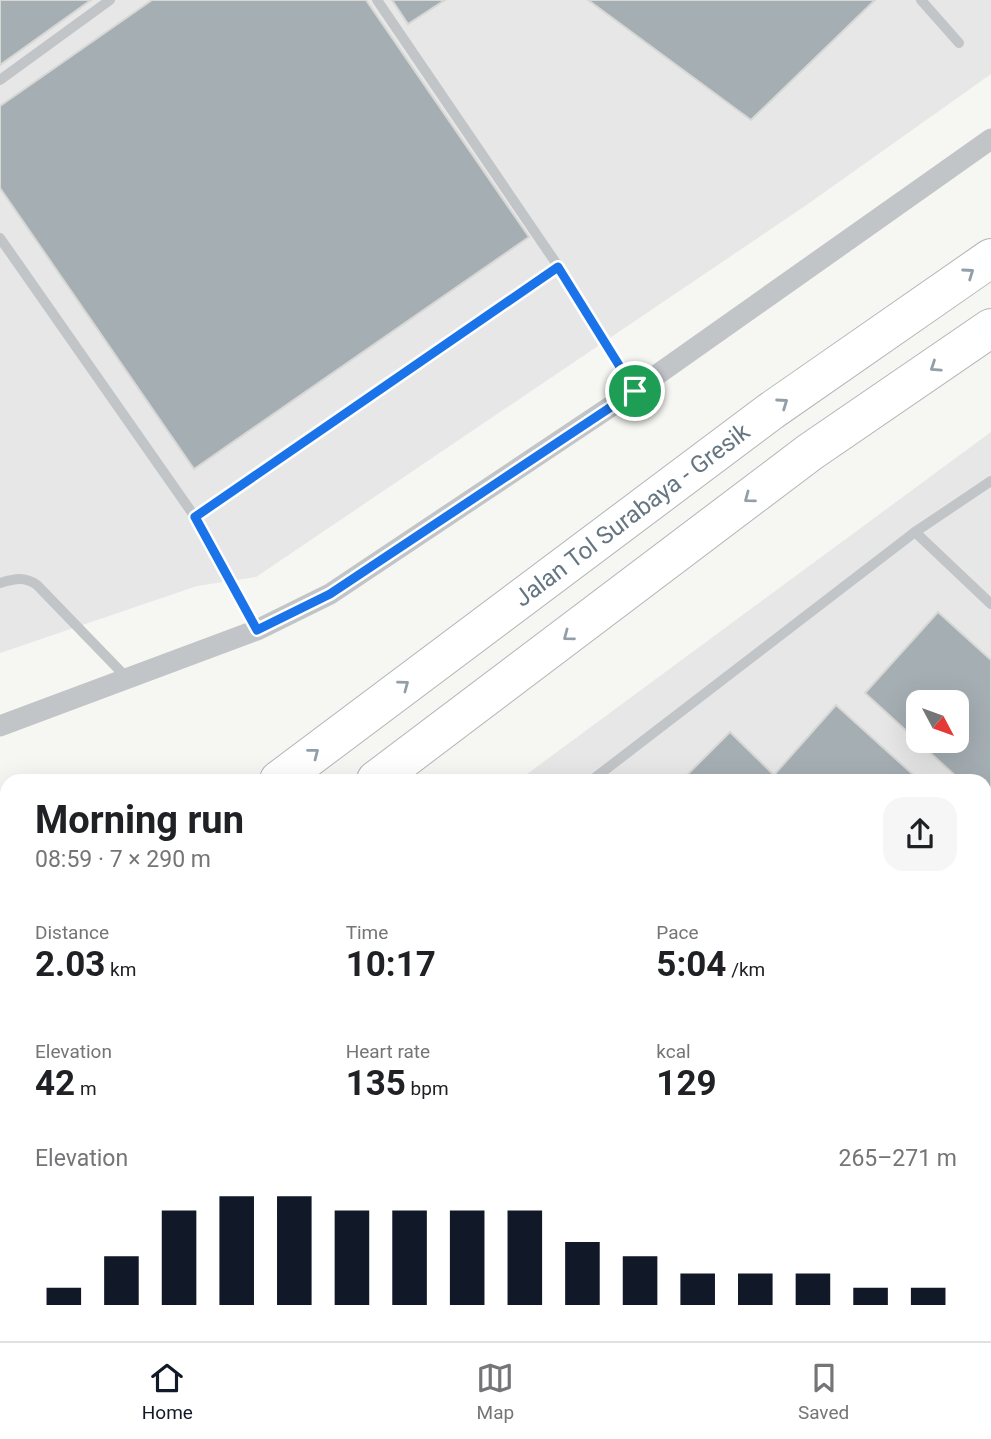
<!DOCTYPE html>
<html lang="en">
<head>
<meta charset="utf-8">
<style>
	:root { --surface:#fff; --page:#f6f6f6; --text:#202124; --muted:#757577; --line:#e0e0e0; --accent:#111827 }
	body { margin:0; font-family:Roboto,sans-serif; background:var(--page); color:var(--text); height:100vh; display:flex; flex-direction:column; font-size:26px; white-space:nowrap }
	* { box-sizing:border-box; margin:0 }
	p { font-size:23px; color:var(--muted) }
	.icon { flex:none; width:38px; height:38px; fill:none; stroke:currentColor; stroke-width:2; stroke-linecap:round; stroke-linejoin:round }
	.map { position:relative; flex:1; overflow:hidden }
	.sheet { position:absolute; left:0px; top:774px; width:992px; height:569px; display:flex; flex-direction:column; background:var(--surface); border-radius:21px 21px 0 0; box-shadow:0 7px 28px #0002 }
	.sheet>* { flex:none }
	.needle { width:46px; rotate:131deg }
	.controls { position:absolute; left:906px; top:690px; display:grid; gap:14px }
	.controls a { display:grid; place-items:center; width:63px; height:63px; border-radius:14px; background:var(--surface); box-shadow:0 7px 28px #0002; font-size:35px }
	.pin { position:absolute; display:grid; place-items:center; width:60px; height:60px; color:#fff; margin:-30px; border:4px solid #fff; border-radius:50%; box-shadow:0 2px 7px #0007 }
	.round { display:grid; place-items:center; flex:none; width:74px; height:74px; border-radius:21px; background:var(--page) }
	.overview { display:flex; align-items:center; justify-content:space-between; height:119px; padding:0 35px }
	h1 { font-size:38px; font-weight:700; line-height:52px }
	.metrics { display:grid; grid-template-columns:repeat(3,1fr); gap:10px; height:119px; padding:7px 35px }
	.metrics div { display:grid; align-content:center }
	.metrics b { font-size:35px; font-weight:700 }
	.metrics small { font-size:19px; font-weight:400 }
	.metrics p { font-size:19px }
	.chart { height:196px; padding:14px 35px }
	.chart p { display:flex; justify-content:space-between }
	.chart svg { width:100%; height:126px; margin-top:7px; stroke:var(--accent); stroke-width:6 }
	.menu { display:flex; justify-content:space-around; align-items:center; height:98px; border-top:2px solid var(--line); background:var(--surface); font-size:19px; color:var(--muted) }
	.menu a { display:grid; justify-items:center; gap:4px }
	.menu .selected { color:var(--accent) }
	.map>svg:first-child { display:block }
	.built { fill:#e6e7e6; fill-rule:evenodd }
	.building { fill:#a5aeb3; stroke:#d7d7d5; stroke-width:2; fill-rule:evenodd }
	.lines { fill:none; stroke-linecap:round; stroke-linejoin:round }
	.motorway-casing { stroke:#b2b6b9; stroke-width:40 }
	.service { stroke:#c1c5c8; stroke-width:10 }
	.minor { stroke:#c1c5c8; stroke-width:21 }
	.motorway { stroke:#fff; stroke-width:38 }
	.oneway { stroke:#939fa8 }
	.route-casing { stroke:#fff; stroke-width:14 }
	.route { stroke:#1a73e8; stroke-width:9 }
	.labels { text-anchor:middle; stroke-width:7; stroke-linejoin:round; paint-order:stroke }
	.street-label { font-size:24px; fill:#657682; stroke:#fff }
</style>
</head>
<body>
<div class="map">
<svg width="991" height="1341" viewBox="0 0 991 1341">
	<rect width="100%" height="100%" fill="#f6f6f2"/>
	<g class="built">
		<polygon points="0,0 991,0 991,74 805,206 256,577 197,586 0,653"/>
		<path d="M 991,432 L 991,1341 L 0,1341 L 0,1184 L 7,1178 L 7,1335 L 985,1335 L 985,780 L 519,780 ZM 919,702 L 957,702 L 957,740 L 919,740 Z"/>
	</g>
	<g class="building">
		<polygon points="0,0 91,0 0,65"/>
		<polygon points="152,0 366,0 529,237 194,469 0,188 0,106"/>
		<polygon points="392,0 445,0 408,24"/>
		<polygon points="588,0 875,0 751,120"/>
		<path d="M 938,612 L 991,660 L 991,808 L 985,803 L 985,780 L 960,780 L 865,693 ZM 919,702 L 957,702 L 957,740 L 919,740 Z"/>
		<polygon points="836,705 919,780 682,780 730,732 774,775"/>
		<polygon points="985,841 991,846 991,895 985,902"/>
		<polygon points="991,1055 991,1306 985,1312 985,1061"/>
		<polygon points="761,1335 779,1335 785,1341 755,1341"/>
		<polygon points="790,1335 964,1335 959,1341 796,1341"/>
	</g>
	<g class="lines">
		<defs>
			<g id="motorway">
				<polyline points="279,780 771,411 991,258"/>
				<polyline points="376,780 810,452 991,328"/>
				<polyline points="0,997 7,991"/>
				<polyline points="0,1074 7,1069"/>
			</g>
		</defs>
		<use href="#motorway" class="motorway-casing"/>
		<g class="service">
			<polyline points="377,0 558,266 634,391"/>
			<polyline points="921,0 959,43"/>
			<polyline points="0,80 110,0"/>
			<polyline points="0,238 195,517 257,630"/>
			<polyline points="195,517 558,266"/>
			<polyline points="915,532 991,604"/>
			<path d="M 0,583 C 14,579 24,576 37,585 L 127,678"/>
			<polyline points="592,780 915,532 991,481"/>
			<polyline points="985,946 991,940"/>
			<polyline points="0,1246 7,1240"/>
			<polyline points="361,1335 371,1341"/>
			<polyline points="617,1341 623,1335"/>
		</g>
		<polyline class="minor" points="0,726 257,630 330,594 634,391 991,139"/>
		<use href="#motorway" class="motorway"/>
	</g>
	<defs><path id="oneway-chevron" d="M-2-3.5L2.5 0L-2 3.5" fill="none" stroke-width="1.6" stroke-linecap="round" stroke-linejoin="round" transform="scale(1.75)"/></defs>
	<g class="oneway">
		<use href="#oneway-chevron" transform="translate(969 273) rotate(-35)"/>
		<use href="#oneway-chevron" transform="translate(935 367) rotate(146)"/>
		<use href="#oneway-chevron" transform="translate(783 403) rotate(-35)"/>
		<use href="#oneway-chevron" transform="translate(749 498) rotate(143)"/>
		<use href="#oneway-chevron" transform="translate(568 636) rotate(143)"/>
		<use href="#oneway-chevron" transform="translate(404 685) rotate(-37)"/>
		<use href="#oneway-chevron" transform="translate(314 753) rotate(-38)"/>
	</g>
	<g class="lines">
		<defs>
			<polygon id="route" points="558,267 635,391 330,594 257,630 195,517"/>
		</defs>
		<use href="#route" class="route-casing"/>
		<use href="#route" class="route"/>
	</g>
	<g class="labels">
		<g class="street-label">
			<text transform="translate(632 515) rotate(-37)" y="8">Jalan Tol Surabaya - Gresik</text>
		</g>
	</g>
</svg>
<div class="controls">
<a><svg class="needle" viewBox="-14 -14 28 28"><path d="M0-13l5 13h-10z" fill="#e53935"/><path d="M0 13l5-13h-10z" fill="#757577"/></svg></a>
</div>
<div class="pin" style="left:635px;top:391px;background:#1e9e55"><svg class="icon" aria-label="arrive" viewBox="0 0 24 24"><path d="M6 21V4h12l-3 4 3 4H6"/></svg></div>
<section class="sheet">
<div class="overview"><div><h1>Morning run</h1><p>08:59 · 7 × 290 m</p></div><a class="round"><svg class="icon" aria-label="share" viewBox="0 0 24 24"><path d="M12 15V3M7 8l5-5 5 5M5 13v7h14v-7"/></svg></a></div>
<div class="metrics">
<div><p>Distance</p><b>2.03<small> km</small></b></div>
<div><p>Time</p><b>10:17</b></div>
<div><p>Pace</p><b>5:04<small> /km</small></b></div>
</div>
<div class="metrics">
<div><p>Elevation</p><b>42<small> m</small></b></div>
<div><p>Heart rate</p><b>135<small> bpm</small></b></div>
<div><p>kcal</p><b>129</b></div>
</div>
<div class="chart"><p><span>Elevation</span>265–271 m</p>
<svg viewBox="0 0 160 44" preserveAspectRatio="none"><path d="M5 44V38M15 44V27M25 44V11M35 44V6M45 44V6M55 44V11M65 44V11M75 44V11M85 44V11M95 44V22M105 44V27M115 44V33M125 44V33M135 44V33M145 44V38M155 44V38"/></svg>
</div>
</section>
</div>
<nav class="menu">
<a class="selected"><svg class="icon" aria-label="home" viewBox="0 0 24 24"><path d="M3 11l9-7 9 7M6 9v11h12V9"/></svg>Home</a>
<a><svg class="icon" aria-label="map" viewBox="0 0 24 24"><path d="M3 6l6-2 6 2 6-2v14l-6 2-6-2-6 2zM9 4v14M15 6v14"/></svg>Map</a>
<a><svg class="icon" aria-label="saved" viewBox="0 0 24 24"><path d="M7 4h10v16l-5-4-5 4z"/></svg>Saved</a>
</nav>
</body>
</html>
